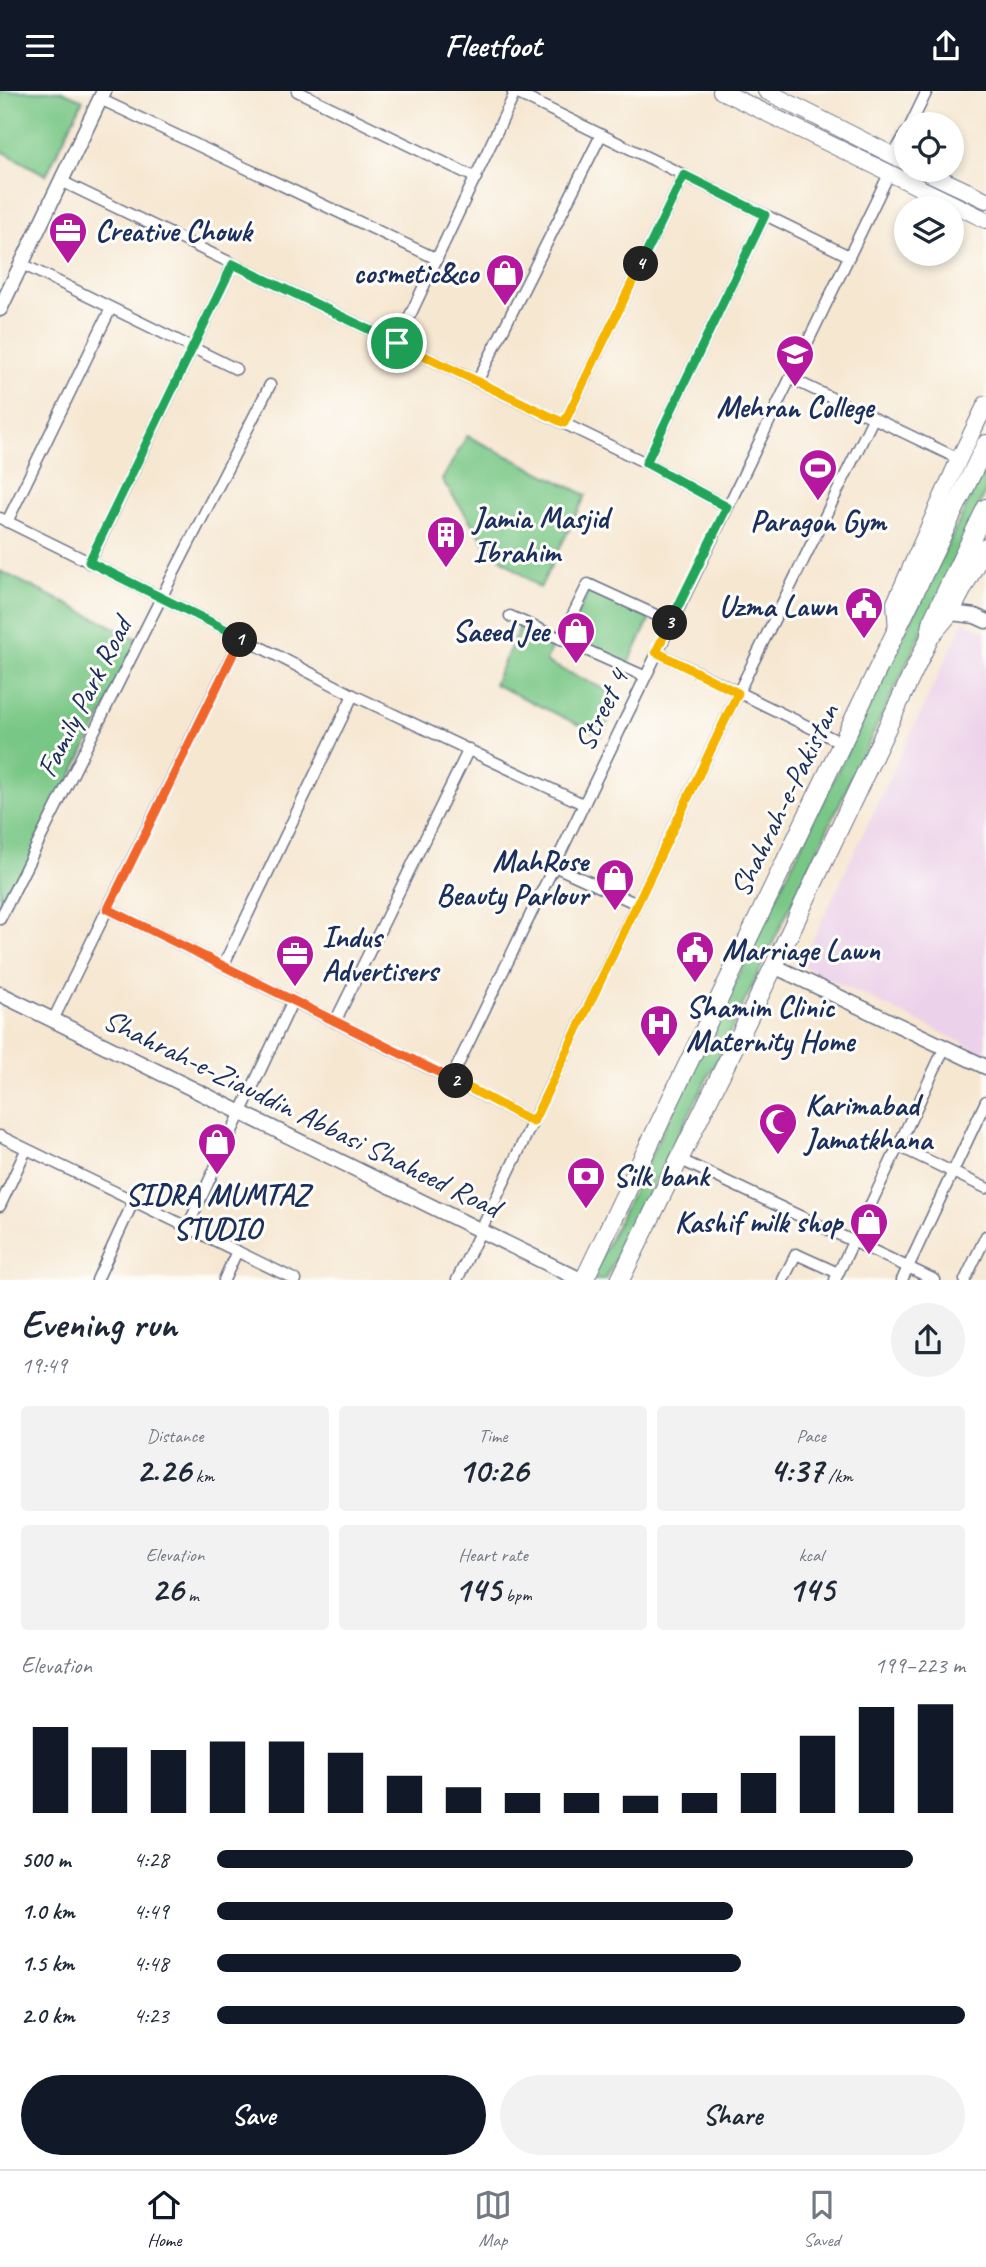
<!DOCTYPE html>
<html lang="en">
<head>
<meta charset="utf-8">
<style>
	:root { --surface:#fff; --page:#f2f2f3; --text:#1f2937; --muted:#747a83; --line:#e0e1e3; --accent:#111827 }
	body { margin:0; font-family:Caveat,sans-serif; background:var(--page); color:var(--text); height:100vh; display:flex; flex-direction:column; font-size:26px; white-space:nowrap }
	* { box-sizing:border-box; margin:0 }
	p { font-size:23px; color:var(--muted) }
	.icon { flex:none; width:38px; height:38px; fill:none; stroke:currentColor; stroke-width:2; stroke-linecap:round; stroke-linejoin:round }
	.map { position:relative; height:1189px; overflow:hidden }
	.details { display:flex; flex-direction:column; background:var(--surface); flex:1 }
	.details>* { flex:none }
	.fabs { position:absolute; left:894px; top:21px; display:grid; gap:14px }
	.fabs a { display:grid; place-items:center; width:70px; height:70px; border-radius:50%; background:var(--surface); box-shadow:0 4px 10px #0003; font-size:35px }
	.pin { position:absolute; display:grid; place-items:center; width:60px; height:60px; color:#fff; margin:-30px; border:4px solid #fff; border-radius:50%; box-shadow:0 2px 7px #0007 }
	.km { position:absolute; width:35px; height:35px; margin:-18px; border-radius:50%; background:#222; color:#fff; font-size:19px; line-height:35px; text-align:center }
	.round { display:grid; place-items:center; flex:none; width:74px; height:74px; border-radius:37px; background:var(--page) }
	.head { display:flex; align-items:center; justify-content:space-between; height:119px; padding:0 21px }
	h1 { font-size:38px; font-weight:800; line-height:52px }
	.stats { display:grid; grid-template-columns:repeat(3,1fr); gap:10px; height:119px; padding:7px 21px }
	.stats div { display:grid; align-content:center; border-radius:7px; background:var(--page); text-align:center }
	.stats b { font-size:35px; font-weight:800 }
	.stats small { font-size:19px; font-weight:400 }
	.stats p { font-size:19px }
	.chart { height:196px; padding:14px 21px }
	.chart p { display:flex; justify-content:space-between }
	.chart svg { width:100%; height:126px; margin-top:7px; stroke:var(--accent); stroke-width:6 }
	.cta { display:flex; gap:14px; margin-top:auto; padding:14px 21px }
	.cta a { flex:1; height:80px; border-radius:42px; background:var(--accent); color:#fff; font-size:28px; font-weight:800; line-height:80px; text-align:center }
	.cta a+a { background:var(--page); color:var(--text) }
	ul { padding:0 21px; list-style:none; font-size:23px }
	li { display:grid; grid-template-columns:112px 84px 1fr; align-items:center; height:52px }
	li i { height:18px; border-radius:9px; background:var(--accent) }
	header { display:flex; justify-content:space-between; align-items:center; height:91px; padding:0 21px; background:var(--accent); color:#fff; font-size:32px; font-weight:800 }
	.dock { display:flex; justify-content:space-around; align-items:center; height:98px; border-top:2px solid var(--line); background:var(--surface); font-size:19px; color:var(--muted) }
	.dock a { display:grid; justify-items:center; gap:4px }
	.dock .on { color:var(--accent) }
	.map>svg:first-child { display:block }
	.built { fill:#ecd1ea }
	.green { fill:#79c786; stroke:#4a7b72; stroke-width:2 }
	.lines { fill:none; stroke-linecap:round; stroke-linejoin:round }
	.minor-casing { stroke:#686f86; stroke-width:13 }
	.tertiary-casing { stroke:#686f86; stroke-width:17 }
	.secondary-casing { stroke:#686f86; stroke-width:18 }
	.trunk-casing { stroke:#686f86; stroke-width:20 }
	.minor { stroke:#fff; stroke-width:10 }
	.tertiary { stroke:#fff; stroke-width:14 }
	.secondary { stroke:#fff; stroke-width:16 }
	.trunk { stroke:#fff; stroke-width:18 }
	.split-1-casing { stroke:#fff; stroke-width:14 }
	.split-2-casing { stroke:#fff; stroke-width:14 }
	.split-3-casing { stroke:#fff; stroke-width:14 }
	.split-4-casing { stroke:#fff; stroke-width:14 }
	.split-5-casing { stroke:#fff; stroke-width:14 }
	.split-1 { stroke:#22a559; stroke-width:9 }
	.split-2 { stroke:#f0652b; stroke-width:9 }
	.split-3 { stroke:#f5b400; stroke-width:9 }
	.split-4 { stroke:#22a559; stroke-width:9 }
	.split-5 { stroke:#f5b400; stroke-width:9 }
	.labels { text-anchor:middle; stroke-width:6; stroke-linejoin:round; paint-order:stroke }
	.poi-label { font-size:30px; font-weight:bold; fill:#1b2f5e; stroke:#fdfcf7; text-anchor:start }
	.street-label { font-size:30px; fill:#1b2f5e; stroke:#fdfcf7 }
</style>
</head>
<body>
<header><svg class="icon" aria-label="menu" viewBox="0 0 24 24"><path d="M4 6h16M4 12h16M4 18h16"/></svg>Fleetfoot<svg class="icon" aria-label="share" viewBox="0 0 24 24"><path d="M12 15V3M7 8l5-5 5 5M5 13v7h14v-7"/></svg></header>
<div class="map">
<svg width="986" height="1189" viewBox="0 0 986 1189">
	<rect width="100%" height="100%" fill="#fdfcf7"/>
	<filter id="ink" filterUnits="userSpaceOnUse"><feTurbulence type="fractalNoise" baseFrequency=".0143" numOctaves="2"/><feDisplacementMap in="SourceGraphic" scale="14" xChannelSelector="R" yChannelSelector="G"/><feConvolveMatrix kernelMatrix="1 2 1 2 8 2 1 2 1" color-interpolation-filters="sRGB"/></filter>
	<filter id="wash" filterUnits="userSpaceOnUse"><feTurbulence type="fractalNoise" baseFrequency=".00686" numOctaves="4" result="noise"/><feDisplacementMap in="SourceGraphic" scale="28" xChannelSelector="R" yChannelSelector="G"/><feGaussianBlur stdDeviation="1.57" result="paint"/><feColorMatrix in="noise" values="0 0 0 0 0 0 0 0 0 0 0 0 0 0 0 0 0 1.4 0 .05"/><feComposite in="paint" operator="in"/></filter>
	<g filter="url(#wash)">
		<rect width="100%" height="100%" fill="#f6e7d1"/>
		<polygon class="built" points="964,530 986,541 986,963 801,874"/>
		<g class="green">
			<polygon points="0,0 62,0 83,9 46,84 0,59"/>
			<polygon points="467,345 586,404 540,497 490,459 442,389"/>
			<polygon points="986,375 986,400 931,522 720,962 605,1189 590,1189"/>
			<polygon points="0,480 140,549 0,828"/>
			<polygon points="589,499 650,528 627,575 567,546"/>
			<polygon points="521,533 554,549 546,571 619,605 602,645 494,593"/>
		</g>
	</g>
	<g filter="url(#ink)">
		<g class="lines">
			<defs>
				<g id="minor">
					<polyline points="297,0 476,87"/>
					<polyline points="512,0 849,165"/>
					<polyline points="100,8 437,168"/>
					<polyline points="911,33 927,0"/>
					<polyline points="893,65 906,42"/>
					<polyline points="61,90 646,372 727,416"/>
					<polyline points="22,173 236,278"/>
					<polyline points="397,252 516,0"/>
					<polyline points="790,287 959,368"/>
					<polyline points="477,291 601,44"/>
					<polyline points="564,332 684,84"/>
					<polyline points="646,372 765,124"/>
					<polyline points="0,427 241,546 353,604 583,713"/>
					<polyline points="7,431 111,217"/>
					<polyline points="89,472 233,173"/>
					<polyline points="510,525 644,585"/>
					<polyline points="561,548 588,493 671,531"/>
					<polyline points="656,561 842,652"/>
					<polyline points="554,775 637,813"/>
					<polyline points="108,818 451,988 533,1031"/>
					<polyline points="0,828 161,507 270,294"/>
					<polyline points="223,875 353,604"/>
					<polyline points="53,929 241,546"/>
					<polyline points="335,931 469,658"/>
					<polyline points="451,988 889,83"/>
					<polyline points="0,1045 296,1189"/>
					<polyline points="898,1055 986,1097"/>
					<polyline points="679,1068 935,1189"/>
					<polyline points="0,1115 26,1059"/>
					<polyline points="188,1135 293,909"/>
					<polyline points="97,1189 134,1109"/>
					<polyline points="224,1189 237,1160"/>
					<polyline points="457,1189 738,602 873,328"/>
					<polyline points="783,1189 796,1163 838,1182"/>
					<polyline points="835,1189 945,956"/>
					<polyline points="902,1189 986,1010"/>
					<polyline points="965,1189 986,1145"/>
				</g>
				<g id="tertiary">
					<polyline points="0,218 104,0"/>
					<polyline points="951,522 975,525 986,530"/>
					<polyline points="774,875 986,976"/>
					<polyline points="0,903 581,1189"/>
				</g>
				<g id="secondary">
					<polyline points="721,0 986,129"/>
					<polyline points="766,0 906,71"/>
					<polyline points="922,79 986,109"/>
					<polyline points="897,539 895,512 959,368 986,313"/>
					<polyline points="929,548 951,522 986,455"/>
				</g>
				<g id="trunk">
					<polyline points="584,1189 986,353"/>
					<polyline points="620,1189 774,875 919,569 929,548 933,528 986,417"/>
				</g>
			</defs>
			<use href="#minor" class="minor-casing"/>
			<use href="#tertiary" class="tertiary-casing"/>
			<use href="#secondary" class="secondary-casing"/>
			<use href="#trunk" class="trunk-casing"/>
			<use href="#minor" class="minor"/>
			<use href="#tertiary" class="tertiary"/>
			<use href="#secondary" class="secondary"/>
			<use href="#trunk" class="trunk"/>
		</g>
	</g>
	<g class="lines" filter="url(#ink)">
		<defs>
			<polyline id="split-1" points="240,549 241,546 89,471 233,173 397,252"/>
			<polyline id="split-2" points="240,549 108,818 456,990"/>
			<polyline id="split-3" points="456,990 533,1031 738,602 656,561 670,532"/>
			<polyline id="split-4" points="641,173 684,84 765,124 646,372 727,416 670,532"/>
			<polyline id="split-5" points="397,252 564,332 641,173"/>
		</defs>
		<use href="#split-1" class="split-1-casing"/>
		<use href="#split-2" class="split-2-casing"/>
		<use href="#split-3" class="split-3-casing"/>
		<use href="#split-4" class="split-4-casing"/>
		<use href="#split-5" class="split-5-casing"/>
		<use href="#split-1" class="split-1"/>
		<use href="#split-2" class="split-2"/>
		<use href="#split-3" class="split-3"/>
		<use href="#split-4" class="split-4"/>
		<use href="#split-5" class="split-5"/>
	</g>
	<defs>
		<symbol id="office-pin" viewBox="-11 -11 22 30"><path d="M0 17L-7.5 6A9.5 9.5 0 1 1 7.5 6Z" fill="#b5179e" stroke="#fdfcf7"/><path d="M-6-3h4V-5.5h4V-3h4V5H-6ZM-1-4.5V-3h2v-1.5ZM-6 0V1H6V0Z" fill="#fff"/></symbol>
		<symbol id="shop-pin" viewBox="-11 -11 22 30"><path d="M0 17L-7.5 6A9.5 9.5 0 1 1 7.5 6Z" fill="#b5179e" stroke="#fdfcf7"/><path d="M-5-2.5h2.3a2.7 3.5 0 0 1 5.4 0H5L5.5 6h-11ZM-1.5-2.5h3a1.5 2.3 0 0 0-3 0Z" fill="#fff"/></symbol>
		<symbol id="university-pin" viewBox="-11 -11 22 30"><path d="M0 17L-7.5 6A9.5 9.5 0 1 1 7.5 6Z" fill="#b5179e" stroke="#fdfcf7"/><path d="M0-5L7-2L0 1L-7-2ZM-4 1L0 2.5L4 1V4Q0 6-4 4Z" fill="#fff"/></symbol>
		<symbol id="stadium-pin" viewBox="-11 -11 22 30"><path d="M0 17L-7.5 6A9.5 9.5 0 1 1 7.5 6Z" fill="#b5179e" stroke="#fdfcf7"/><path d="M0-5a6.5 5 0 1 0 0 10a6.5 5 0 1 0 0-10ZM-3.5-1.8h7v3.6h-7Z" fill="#fff"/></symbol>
		<symbol id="building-pin" viewBox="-11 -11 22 30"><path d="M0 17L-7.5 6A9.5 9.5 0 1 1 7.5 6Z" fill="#b5179e" stroke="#fdfcf7"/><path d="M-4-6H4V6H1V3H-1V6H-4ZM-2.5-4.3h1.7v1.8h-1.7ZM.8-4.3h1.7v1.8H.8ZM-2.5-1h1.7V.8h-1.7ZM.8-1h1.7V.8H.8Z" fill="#fff"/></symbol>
		<symbol id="civic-pin" viewBox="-11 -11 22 30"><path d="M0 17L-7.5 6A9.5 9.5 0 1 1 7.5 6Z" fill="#b5179e" stroke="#fdfcf7"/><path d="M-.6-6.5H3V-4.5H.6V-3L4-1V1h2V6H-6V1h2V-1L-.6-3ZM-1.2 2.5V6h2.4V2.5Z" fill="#fff"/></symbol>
		<symbol id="hospital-pin" viewBox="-11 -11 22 30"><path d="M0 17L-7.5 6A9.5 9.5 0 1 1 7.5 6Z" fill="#b5179e" stroke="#fdfcf7"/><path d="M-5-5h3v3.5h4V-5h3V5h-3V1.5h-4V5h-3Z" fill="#fff"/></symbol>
		<symbol id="mosque-pin" viewBox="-11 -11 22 30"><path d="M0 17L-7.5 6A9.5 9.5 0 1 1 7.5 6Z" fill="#b5179e" stroke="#fdfcf7"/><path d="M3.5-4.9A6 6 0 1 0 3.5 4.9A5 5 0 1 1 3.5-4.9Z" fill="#fff"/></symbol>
		<symbol id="bank-pin" viewBox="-11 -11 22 30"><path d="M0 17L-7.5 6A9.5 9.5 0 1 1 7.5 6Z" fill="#b5179e" stroke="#fdfcf7"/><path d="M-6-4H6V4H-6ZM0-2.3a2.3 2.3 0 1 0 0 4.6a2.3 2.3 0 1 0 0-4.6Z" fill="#fff"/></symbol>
	</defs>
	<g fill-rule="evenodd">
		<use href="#office-pin" x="46" y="118" width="44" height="60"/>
		<use href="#shop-pin" x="483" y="160" width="44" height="60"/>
		<use href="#university-pin" x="773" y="241" width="44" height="60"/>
		<use href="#stadium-pin" x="796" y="355" width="44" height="60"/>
		<use href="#building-pin" x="424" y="422" width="44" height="60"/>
		<use href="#civic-pin" x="842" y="493" width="44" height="60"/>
		<use href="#shop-pin" x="554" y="518" width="44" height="60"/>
		<use href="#shop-pin" x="593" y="765" width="44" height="60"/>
		<use href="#civic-pin" x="673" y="837" width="44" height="60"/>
		<use href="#office-pin" x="273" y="841" width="44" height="60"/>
		<use href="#hospital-pin" x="637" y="911" width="44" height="60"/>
		<use href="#mosque-pin" x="756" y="1009" width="44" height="60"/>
		<use href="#shop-pin" x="195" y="1029" width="44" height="60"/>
		<use href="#bank-pin" x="564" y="1063" width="44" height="60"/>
		<use href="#shop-pin" x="847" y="1109" width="44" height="60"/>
	</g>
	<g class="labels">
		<g class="poi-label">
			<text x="95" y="150">Creative Chowk</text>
			<text x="478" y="192" text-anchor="end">cosmetic&amp;co</text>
			<text x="795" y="326" text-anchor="middle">Mehran College</text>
			<text x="473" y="437">Jamia Masjid<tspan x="473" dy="34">Ibrahim</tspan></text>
			<text x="818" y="440" text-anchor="middle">Paragon Gym</text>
			<text x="837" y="525" text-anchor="end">Uzma Lawn</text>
			<text x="549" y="550" text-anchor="end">Saeed Jee</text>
			<text x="588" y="780" text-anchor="end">MahRose<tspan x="588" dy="34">Beauty Parlour</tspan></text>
			<text x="322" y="856">Indus<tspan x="322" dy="34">Advertisers</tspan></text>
			<text x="722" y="869">Marriage Lawn</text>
			<text x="686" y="926">Shamim Clinic<tspan x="686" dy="34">Maternity Home</tspan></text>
			<text x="805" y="1024">Karimabad<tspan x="805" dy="34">Jamatkhana</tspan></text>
			<text x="613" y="1095">Silk bank</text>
			<text x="217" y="1114" text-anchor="middle">SIDRA MUMTAZ<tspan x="217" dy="34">STUDIO</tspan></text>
			<text x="842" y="1141" text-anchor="end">Kashif milk shop</text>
		</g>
		<g class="street-label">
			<text transform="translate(84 606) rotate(-63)" y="10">Family Park Road</text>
			<text transform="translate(601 619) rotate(-64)" y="10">Street 4</text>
			<text transform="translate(784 709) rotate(-64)" y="10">Shahrah-e-Pakistan</text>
			<text transform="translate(302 1022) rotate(26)" y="10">Shahrah-e-Ziauddin Abbasi Shaheed Road</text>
		</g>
	</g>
</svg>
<div class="fabs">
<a><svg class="icon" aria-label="locate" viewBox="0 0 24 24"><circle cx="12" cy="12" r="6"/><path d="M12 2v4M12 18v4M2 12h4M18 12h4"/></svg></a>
<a><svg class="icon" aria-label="layers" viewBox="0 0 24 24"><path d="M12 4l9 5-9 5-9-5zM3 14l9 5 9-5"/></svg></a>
</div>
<div class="pin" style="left:397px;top:252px;background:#1e9e55"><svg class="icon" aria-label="arrive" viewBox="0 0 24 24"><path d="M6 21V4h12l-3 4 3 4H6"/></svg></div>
<b class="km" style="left:240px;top:549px">1</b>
<b class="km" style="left:456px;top:990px">2</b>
<b class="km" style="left:670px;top:532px">3</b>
<b class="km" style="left:641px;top:173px">4</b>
</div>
<section class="details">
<div class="head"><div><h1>Evening run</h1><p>19:49</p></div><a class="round"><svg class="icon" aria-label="share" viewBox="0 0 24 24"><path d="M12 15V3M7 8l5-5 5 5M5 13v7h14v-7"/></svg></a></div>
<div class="stats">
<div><p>Distance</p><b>2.26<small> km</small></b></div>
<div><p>Time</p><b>10:26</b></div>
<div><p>Pace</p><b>4:37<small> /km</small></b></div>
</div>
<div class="stats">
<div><p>Elevation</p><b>26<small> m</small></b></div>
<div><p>Heart rate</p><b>145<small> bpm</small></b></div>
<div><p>kcal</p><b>145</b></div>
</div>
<div class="chart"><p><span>Elevation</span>199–223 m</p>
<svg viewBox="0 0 160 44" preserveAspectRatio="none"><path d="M5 44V14M15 44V21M25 44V22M35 44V19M45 44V19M55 44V23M65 44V31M75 44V35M85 44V37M95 44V37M105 44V38M115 44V37M125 44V30M135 44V17M145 44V7M155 44V6"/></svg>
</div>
<ul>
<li><b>500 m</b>4:28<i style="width:93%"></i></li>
<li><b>1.0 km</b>4:49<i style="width:69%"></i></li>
<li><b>1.5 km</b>4:48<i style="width:70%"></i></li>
<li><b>2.0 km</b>4:23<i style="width:100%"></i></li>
</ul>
<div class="cta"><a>Save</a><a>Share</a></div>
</section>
<nav class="dock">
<a class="on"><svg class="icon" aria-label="home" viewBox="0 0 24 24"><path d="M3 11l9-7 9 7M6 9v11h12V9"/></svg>Home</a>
<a><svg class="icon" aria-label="map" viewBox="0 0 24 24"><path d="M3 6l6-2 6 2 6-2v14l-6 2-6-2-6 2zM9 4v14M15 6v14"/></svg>Map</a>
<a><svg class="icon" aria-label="saved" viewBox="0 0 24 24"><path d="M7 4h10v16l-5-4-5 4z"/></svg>Saved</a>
</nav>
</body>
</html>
